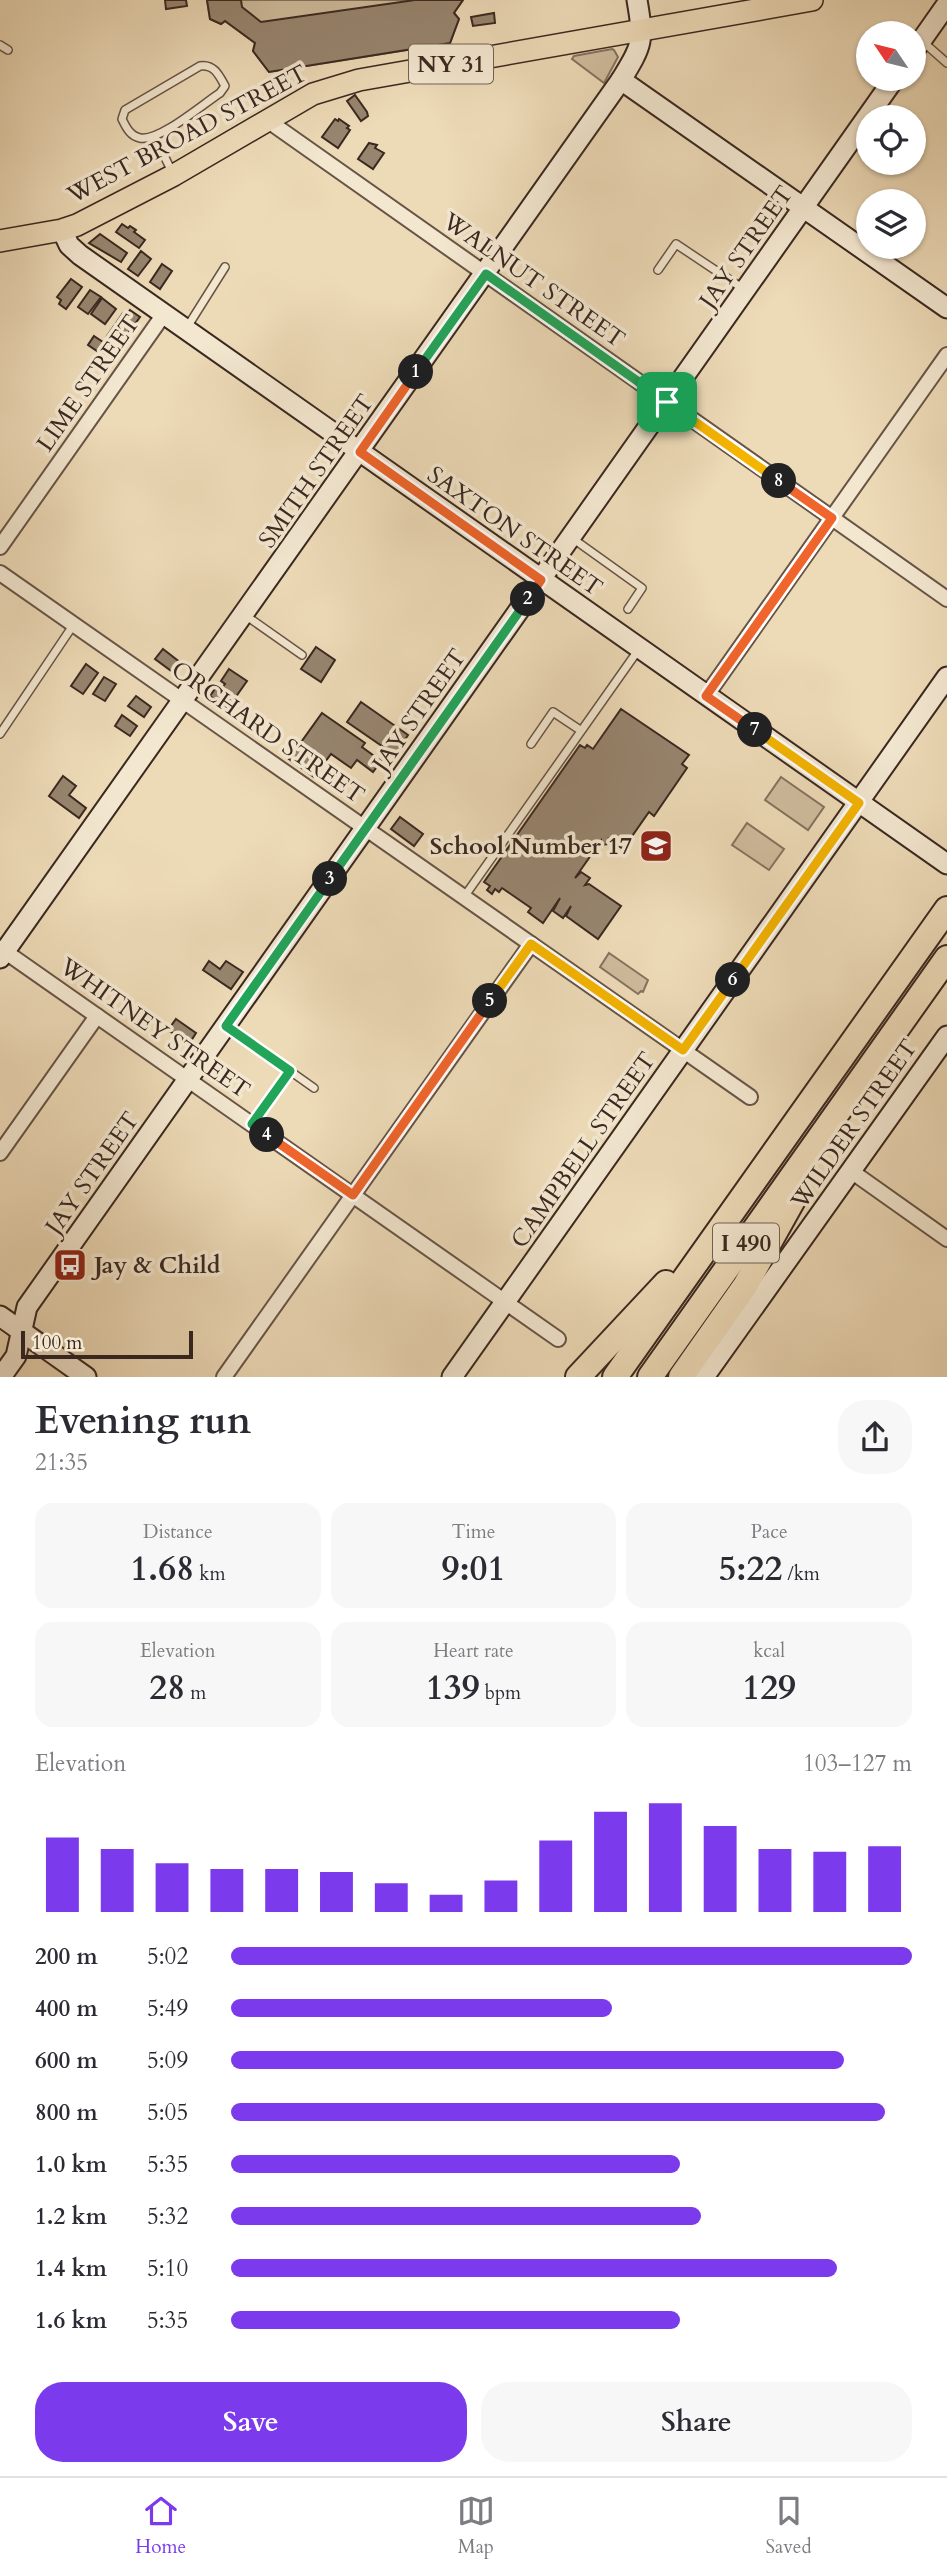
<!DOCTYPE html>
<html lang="en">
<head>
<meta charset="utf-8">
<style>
	:root { --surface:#fff; --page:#f7f7f7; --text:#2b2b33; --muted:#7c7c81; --line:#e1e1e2; --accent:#7c3aed }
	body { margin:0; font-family:Cardo,serif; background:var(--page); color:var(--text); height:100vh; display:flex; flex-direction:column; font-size:26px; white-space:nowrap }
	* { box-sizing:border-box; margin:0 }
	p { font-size:23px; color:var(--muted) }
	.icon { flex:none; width:38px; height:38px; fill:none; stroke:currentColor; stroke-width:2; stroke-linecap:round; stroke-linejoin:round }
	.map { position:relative; height:1377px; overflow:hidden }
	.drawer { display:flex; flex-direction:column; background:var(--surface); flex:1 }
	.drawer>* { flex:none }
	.needle { width:46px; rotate:305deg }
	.buttons { position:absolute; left:856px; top:21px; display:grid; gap:14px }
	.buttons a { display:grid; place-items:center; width:70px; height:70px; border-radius:50%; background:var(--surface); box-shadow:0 2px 5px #0004; font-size:35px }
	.scale { position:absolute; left:21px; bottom:18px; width:172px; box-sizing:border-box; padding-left:7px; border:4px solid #3a2820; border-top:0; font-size:19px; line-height:24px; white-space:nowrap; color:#3a2820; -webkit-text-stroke:5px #f3e7d0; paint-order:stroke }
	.pin { position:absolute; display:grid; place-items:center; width:60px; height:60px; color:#fff; margin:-30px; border-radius:14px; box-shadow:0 4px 10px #0006 }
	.km { position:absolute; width:35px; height:35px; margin:-18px; border-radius:50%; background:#222; color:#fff; font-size:19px; line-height:35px; text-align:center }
	.round { display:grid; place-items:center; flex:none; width:74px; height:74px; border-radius:28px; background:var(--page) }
	.summary { display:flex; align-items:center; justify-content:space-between; height:119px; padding:0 35px }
	h1 { font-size:38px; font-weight:700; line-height:52px }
	.stats { display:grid; grid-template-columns:repeat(3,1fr); gap:10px; height:119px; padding:7px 35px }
	.stats div { display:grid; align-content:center; border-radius:18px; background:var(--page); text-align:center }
	.stats b { font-size:35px; font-weight:700 }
	.stats small { font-size:19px; font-weight:400 }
	.stats p { font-size:19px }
	.chart { height:196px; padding:14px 35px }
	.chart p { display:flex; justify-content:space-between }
	.chart svg { width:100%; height:126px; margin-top:7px; stroke:var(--accent); stroke-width:6 }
	.button { display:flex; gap:14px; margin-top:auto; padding:14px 35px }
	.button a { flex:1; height:80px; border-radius:28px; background:var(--accent); color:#fff; font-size:28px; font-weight:700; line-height:80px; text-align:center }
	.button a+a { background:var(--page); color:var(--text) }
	ul { padding:0 35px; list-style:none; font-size:23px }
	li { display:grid; grid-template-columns:112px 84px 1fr; align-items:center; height:52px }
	li i { height:18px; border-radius:9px; background:var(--accent) }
	.tabs { display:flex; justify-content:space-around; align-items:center; height:98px; border-top:2px solid var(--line); background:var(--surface); font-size:19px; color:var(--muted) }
	.tabs a { display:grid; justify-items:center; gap:4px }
	.tabs .active { color:var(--accent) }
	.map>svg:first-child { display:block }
	.green { fill:#cfbc9d; stroke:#84725e; stroke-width:2 }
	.building { fill:#97856f; stroke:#3a2820; stroke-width:2 }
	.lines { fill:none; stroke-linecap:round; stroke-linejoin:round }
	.lane-casing { stroke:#675446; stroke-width:10 }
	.street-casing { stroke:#675446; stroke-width:18 }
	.secondary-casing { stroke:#3a2820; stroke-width:23 }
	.primary-casing { stroke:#3a2820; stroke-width:24 }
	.highway-casing { stroke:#3a2820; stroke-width:28 }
	.lane { stroke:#f3e7d0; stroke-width:7 }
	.street { stroke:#f3e7d0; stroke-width:14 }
	.secondary { stroke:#f3e7d0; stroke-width:19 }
	.primary { stroke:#eddab7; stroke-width:21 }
	.highway { stroke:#eddab7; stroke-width:24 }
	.split-1-casing { stroke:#fff; stroke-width:14 }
	.split-2-casing { stroke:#fff; stroke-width:14 }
	.split-3-casing { stroke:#fff; stroke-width:14 }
	.split-4-casing { stroke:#fff; stroke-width:14 }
	.split-5-casing { stroke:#fff; stroke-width:14 }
	.split-6-casing { stroke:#fff; stroke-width:14 }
	.split-7-casing { stroke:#fff; stroke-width:14 }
	.split-8-casing { stroke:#fff; stroke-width:14 }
	.split-9-casing { stroke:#fff; stroke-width:14 }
	.split-1 { stroke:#22a559; stroke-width:9 }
	.split-2 { stroke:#f0652b; stroke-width:9 }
	.split-3 { stroke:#22a559; stroke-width:9 }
	.split-4 { stroke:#22a559; stroke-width:9 }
	.split-5 { stroke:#f0652b; stroke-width:9 }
	.split-6 { stroke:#f5b400; stroke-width:9 }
	.split-7 { stroke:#f5b400; stroke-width:9 }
	.split-8 { stroke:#f0652b; stroke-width:9 }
	.split-9 { stroke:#f5b400; stroke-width:9 }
	.labels { text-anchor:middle; stroke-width:7; stroke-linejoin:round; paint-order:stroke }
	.shield { fill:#f3e7d0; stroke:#726155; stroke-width:2 }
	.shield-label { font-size:23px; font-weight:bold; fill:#3a2820 }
	.street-label { font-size:24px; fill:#3a2820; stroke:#f3e7d0 }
	.poi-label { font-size:24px; font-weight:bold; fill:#3a2820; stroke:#f3e7d0; text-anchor:end }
</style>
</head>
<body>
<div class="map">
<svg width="947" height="1377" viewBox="0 0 947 1377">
	<rect width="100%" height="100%" fill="#eddab7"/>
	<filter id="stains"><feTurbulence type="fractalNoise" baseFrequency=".00286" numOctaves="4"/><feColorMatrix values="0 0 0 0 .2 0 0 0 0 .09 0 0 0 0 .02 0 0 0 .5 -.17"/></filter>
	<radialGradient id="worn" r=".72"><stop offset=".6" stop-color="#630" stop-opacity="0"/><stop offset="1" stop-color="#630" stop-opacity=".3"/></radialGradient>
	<g class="green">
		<polygon points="207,0 463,0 454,13 459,19 450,43 269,72 253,51 255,43 225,21 221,24 210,19"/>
		<polygon points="612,49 614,50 618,57 604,83 572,59 574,56"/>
		<polygon points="781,777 824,807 808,830 765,800"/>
		<polygon points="747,823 784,849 769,870 732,845"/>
		<polygon points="609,953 648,980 643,992 641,991 638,994 600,967"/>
	</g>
	<g class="building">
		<polygon points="165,0 186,0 187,6 166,9"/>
		<polygon points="207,0 241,0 242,7 261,22 415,0 463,0 454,13 459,19 450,43 269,72 253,51 255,43 225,21 221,24 210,19"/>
		<polygon points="494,13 495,23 473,26 471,17"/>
		<polygon points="355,95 367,112 368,116 361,121 347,101"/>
		<polygon points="335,119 338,121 339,119 349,126 347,128 350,130 338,148 322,137"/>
		<polygon points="369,143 377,145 375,148 384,153 373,169 358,159"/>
		<polygon points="122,224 128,228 130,226 136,230 134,232 145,240 139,248 116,232"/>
		<polygon points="100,234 127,253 121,262 89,243"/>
		<polygon points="141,251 151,259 138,276 128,269"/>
		<polygon points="162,264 172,271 160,289 150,282"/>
		<polygon points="71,279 82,287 66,309 59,304 61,300 57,297"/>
		<polygon points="90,290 101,297 88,314 78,307"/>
		<polygon points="102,298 116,309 105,324 91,314"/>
		<polygon points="130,310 140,317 116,350 106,343 110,337 107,336 123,313 126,316"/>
		<polygon points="94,336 109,346 103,355 88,345"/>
		<polygon points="316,647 335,660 321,682 301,669"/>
		<polygon points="163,649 181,663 174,673 155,659"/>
		<polygon points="86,664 98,673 83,694 71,686"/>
		<polygon points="229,669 247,681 228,708 210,696 217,686 221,689 225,684 221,681"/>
		<polygon points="104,677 116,684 105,701 93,694"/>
		<polygon points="136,696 151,707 144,717 128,706"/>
		<polygon points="361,702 408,735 395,755 347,722"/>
		<polygon points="621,709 689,755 682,764 687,768 654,816 649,812 623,849 609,839 610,844 601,845 601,841 575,878 581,872 590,878 585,885 589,884 621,906 598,939 566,916 571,906 563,918 553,911 560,898 543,923 528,912 531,908 502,888 499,892 495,889 492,894 487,890 490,886 484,882 580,745 585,748 587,745 593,749"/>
		<polygon points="322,713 365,743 362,747 381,761 373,772 357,760 351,768 331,754 314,777 289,759"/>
		<polygon points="122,715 137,726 130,736 115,726"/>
		<polygon points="63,776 76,786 69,795 86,808 79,818 49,796"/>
		<polygon points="400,817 423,834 414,846 391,829"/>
		<polygon points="209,961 220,969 226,961 243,972 231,989 203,970"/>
		<polygon points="176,1019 196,1033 189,1044 168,1030"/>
	</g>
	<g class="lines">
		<defs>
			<g id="lane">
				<polyline points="922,41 947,63"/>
				<polyline points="0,45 8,50"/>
				<path d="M 200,66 C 214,64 219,75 225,86 L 220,93 C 203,104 159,142 140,138 C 130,136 126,127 122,119 L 125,110 Z"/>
				<polyline points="155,137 173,174"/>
				<polyline points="658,270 676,244 745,290"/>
				<polyline points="186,329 225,267"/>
				<polyline points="572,538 642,588 628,609"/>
				<polyline points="245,615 302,655"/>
				<polyline points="0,734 74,624"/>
				<polyline points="531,744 553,712 580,730"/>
				<polyline points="464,897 639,649"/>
				<polyline points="227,1026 290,1071 252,1124"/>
				<polyline points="290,1071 314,1088"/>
			</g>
			<g id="street">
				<polyline points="267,120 947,599"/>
				<polyline points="0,547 164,314"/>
				<polyline points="0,573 750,1097"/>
				<polyline points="706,696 947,355"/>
				<polyline points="0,948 558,1339"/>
				<polyline points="0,1153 97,1016"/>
				<polyline points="851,1171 947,1239"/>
				<polyline points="224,1377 531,944"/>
			</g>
			<g id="secondary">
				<polyline points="914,51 947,4"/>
				<polyline points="621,80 947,308"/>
				<polyline points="62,230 69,245 80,255 947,864"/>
				<path d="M 0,958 L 621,80 C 643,44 644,41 637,0"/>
				<polyline points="0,1316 86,1377"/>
				<polyline points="1,1377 16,1356 27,1307 894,79"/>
				<polyline points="452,1377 947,677"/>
				<polyline points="704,1377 947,1036"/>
			</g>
			<polyline id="primary" points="0,241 62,230 77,225 174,175 313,94 359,80 812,0"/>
			<g id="highway">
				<polyline points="578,1377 666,1283"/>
				<polyline points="615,1377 947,909"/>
				<polyline points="650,1377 947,958"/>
				<polyline points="681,1377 745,1286 798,1191"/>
			</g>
		</defs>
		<use href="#lane" class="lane-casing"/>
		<use href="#street" class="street-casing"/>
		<use href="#secondary" class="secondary-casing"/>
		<use href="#primary" class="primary-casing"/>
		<use href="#highway" class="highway-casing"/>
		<use href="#lane" class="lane"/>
		<use href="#street" class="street"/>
		<use href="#secondary" class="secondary"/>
		<use href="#primary" class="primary"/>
		<use href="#highway" class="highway"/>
	</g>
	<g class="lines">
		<defs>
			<polyline id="split-1" points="416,372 486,274 667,402"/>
			<polyline id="split-2" points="416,372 360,452 541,580 528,599"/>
			<polyline id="split-3" points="330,879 528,599"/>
			<polyline id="split-4" points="267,1135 252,1124 290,1071 226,1026 330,879"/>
			<polyline id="split-5" points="267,1135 353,1195 490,1001"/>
			<polyline id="split-6" points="490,1001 531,944 683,1050 733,980"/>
			<polyline id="split-7" points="733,980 859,803 755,730"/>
			<polyline id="split-8" points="755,730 706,696 832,518 779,481"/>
			<polyline id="split-9" points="667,402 779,481"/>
		</defs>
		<use href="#split-1" class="split-1-casing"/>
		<use href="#split-2" class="split-2-casing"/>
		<use href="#split-3" class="split-3-casing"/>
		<use href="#split-4" class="split-4-casing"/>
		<use href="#split-5" class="split-5-casing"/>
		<use href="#split-6" class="split-6-casing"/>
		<use href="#split-7" class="split-7-casing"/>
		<use href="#split-8" class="split-8-casing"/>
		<use href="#split-9" class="split-9-casing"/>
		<use href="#split-1" class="split-1"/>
		<use href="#split-2" class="split-2"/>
		<use href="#split-3" class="split-3"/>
		<use href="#split-4" class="split-4"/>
		<use href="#split-5" class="split-5"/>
		<use href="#split-6" class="split-6"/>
		<use href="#split-7" class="split-7"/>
		<use href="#split-8" class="split-8"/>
		<use href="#split-9" class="split-9"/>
	</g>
	<defs>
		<symbol id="school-square" viewBox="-11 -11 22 22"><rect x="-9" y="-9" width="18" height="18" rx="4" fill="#8f2418" stroke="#f3e7d0"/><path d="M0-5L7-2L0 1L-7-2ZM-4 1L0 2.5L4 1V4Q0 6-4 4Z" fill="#fff"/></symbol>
		<symbol id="bus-square" viewBox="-11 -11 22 22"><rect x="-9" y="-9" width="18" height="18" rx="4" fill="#8f2418" stroke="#f3e7d0"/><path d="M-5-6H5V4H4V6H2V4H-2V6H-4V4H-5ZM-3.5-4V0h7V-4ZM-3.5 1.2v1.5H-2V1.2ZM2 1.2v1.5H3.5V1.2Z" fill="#fff"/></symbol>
	</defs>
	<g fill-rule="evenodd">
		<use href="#school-square" x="637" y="827" width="38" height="38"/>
		<use href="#bus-square" x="51" y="1246" width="38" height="38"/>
	</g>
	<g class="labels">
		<g class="shield">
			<rect x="409" y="44.5" width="84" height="39" rx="5"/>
			<rect x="713" y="1223.5" width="66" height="39" rx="5"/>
		</g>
		<g class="shield-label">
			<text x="451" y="72">NY 31</text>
			<text x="746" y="1251">I 490</text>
		</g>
		<g class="street-label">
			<text transform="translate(187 134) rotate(-28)" y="8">WEST BROAD STREET</text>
			<text transform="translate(746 247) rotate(-55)" y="8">JAY STREET</text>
			<text transform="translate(534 280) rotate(35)" y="8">WALNUT STREET</text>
			<text transform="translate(88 383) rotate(-55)" y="8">LIME STREET</text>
			<text transform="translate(316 471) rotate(-55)" y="8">SMITH STREET</text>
			<text transform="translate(515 531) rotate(35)" y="8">SAXTON STREET</text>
			<text transform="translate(419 710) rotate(-55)" y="8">JAY STREET</text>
			<text transform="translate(268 732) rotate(35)" y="8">ORCHARD STREET</text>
			<text transform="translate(155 1028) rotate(35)" y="8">WHITNEY STREET</text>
			<text transform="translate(854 1124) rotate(-55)" y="8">WILDER STREET</text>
			<text transform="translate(583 1150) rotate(-55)" y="8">CAMPBELL STREET</text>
			<text transform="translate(92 1173) rotate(-55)" y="8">JAY STREET</text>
		</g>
		<g class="poi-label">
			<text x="632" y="854">School Number 17</text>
			<text x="94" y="1273" text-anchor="start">Jay &amp; Child</text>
		</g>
	</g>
	<rect width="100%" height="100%" filter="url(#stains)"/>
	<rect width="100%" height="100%" fill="url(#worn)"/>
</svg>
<div class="buttons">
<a><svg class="needle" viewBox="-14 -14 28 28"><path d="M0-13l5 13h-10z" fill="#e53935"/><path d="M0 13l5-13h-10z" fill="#7c7c81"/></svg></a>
<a><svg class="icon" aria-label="locate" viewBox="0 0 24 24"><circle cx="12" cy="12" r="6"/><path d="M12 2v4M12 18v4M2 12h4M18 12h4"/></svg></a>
<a><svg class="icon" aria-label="layers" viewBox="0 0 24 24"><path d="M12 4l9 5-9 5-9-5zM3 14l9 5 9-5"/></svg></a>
</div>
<div class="scale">100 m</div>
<div class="pin" style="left:667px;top:402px;background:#1e9e55"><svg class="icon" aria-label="arrive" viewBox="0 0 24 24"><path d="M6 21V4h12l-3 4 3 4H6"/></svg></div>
<b class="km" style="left:416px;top:372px">1</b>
<b class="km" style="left:528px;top:599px">2</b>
<b class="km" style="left:330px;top:879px">3</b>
<b class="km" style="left:267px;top:1135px">4</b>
<b class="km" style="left:490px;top:1001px">5</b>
<b class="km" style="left:733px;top:980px">6</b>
<b class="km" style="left:755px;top:730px">7</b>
<b class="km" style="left:779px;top:481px">8</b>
</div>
<section class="drawer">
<div class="summary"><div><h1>Evening run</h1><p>21:35</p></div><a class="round"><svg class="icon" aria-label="share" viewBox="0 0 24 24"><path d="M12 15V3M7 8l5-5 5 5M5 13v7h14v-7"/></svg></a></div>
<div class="stats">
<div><p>Distance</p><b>1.68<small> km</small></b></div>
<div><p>Time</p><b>9:01</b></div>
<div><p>Pace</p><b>5:22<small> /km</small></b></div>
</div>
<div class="stats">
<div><p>Elevation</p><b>28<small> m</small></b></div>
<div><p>Heart rate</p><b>139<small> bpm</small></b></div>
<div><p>kcal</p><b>129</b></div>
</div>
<div class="chart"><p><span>Elevation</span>103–127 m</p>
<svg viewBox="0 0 160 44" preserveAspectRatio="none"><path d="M5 44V18M15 44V22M25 44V27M35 44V29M45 44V29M55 44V30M65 44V34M75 44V38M85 44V33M95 44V19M105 44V9M115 44V6M125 44V14M135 44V22M145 44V23M155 44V21"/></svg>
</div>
<ul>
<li><b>200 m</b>5:02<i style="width:100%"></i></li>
<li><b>400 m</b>5:49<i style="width:56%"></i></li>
<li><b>600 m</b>5:09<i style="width:90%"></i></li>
<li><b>800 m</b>5:05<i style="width:96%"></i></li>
<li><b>1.0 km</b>5:35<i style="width:66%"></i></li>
<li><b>1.2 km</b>5:32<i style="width:69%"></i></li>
<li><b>1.4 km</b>5:10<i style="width:89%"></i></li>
<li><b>1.6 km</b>5:35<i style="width:66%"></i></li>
</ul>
<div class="button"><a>Save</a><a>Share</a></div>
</section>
<nav class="tabs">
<a class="active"><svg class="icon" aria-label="home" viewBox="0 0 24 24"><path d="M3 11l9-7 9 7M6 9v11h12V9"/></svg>Home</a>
<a><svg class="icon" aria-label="map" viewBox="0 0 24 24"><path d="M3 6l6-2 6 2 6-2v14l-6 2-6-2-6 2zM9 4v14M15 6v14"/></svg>Map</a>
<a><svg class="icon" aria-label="saved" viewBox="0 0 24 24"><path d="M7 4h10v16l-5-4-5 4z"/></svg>Saved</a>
</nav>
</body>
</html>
